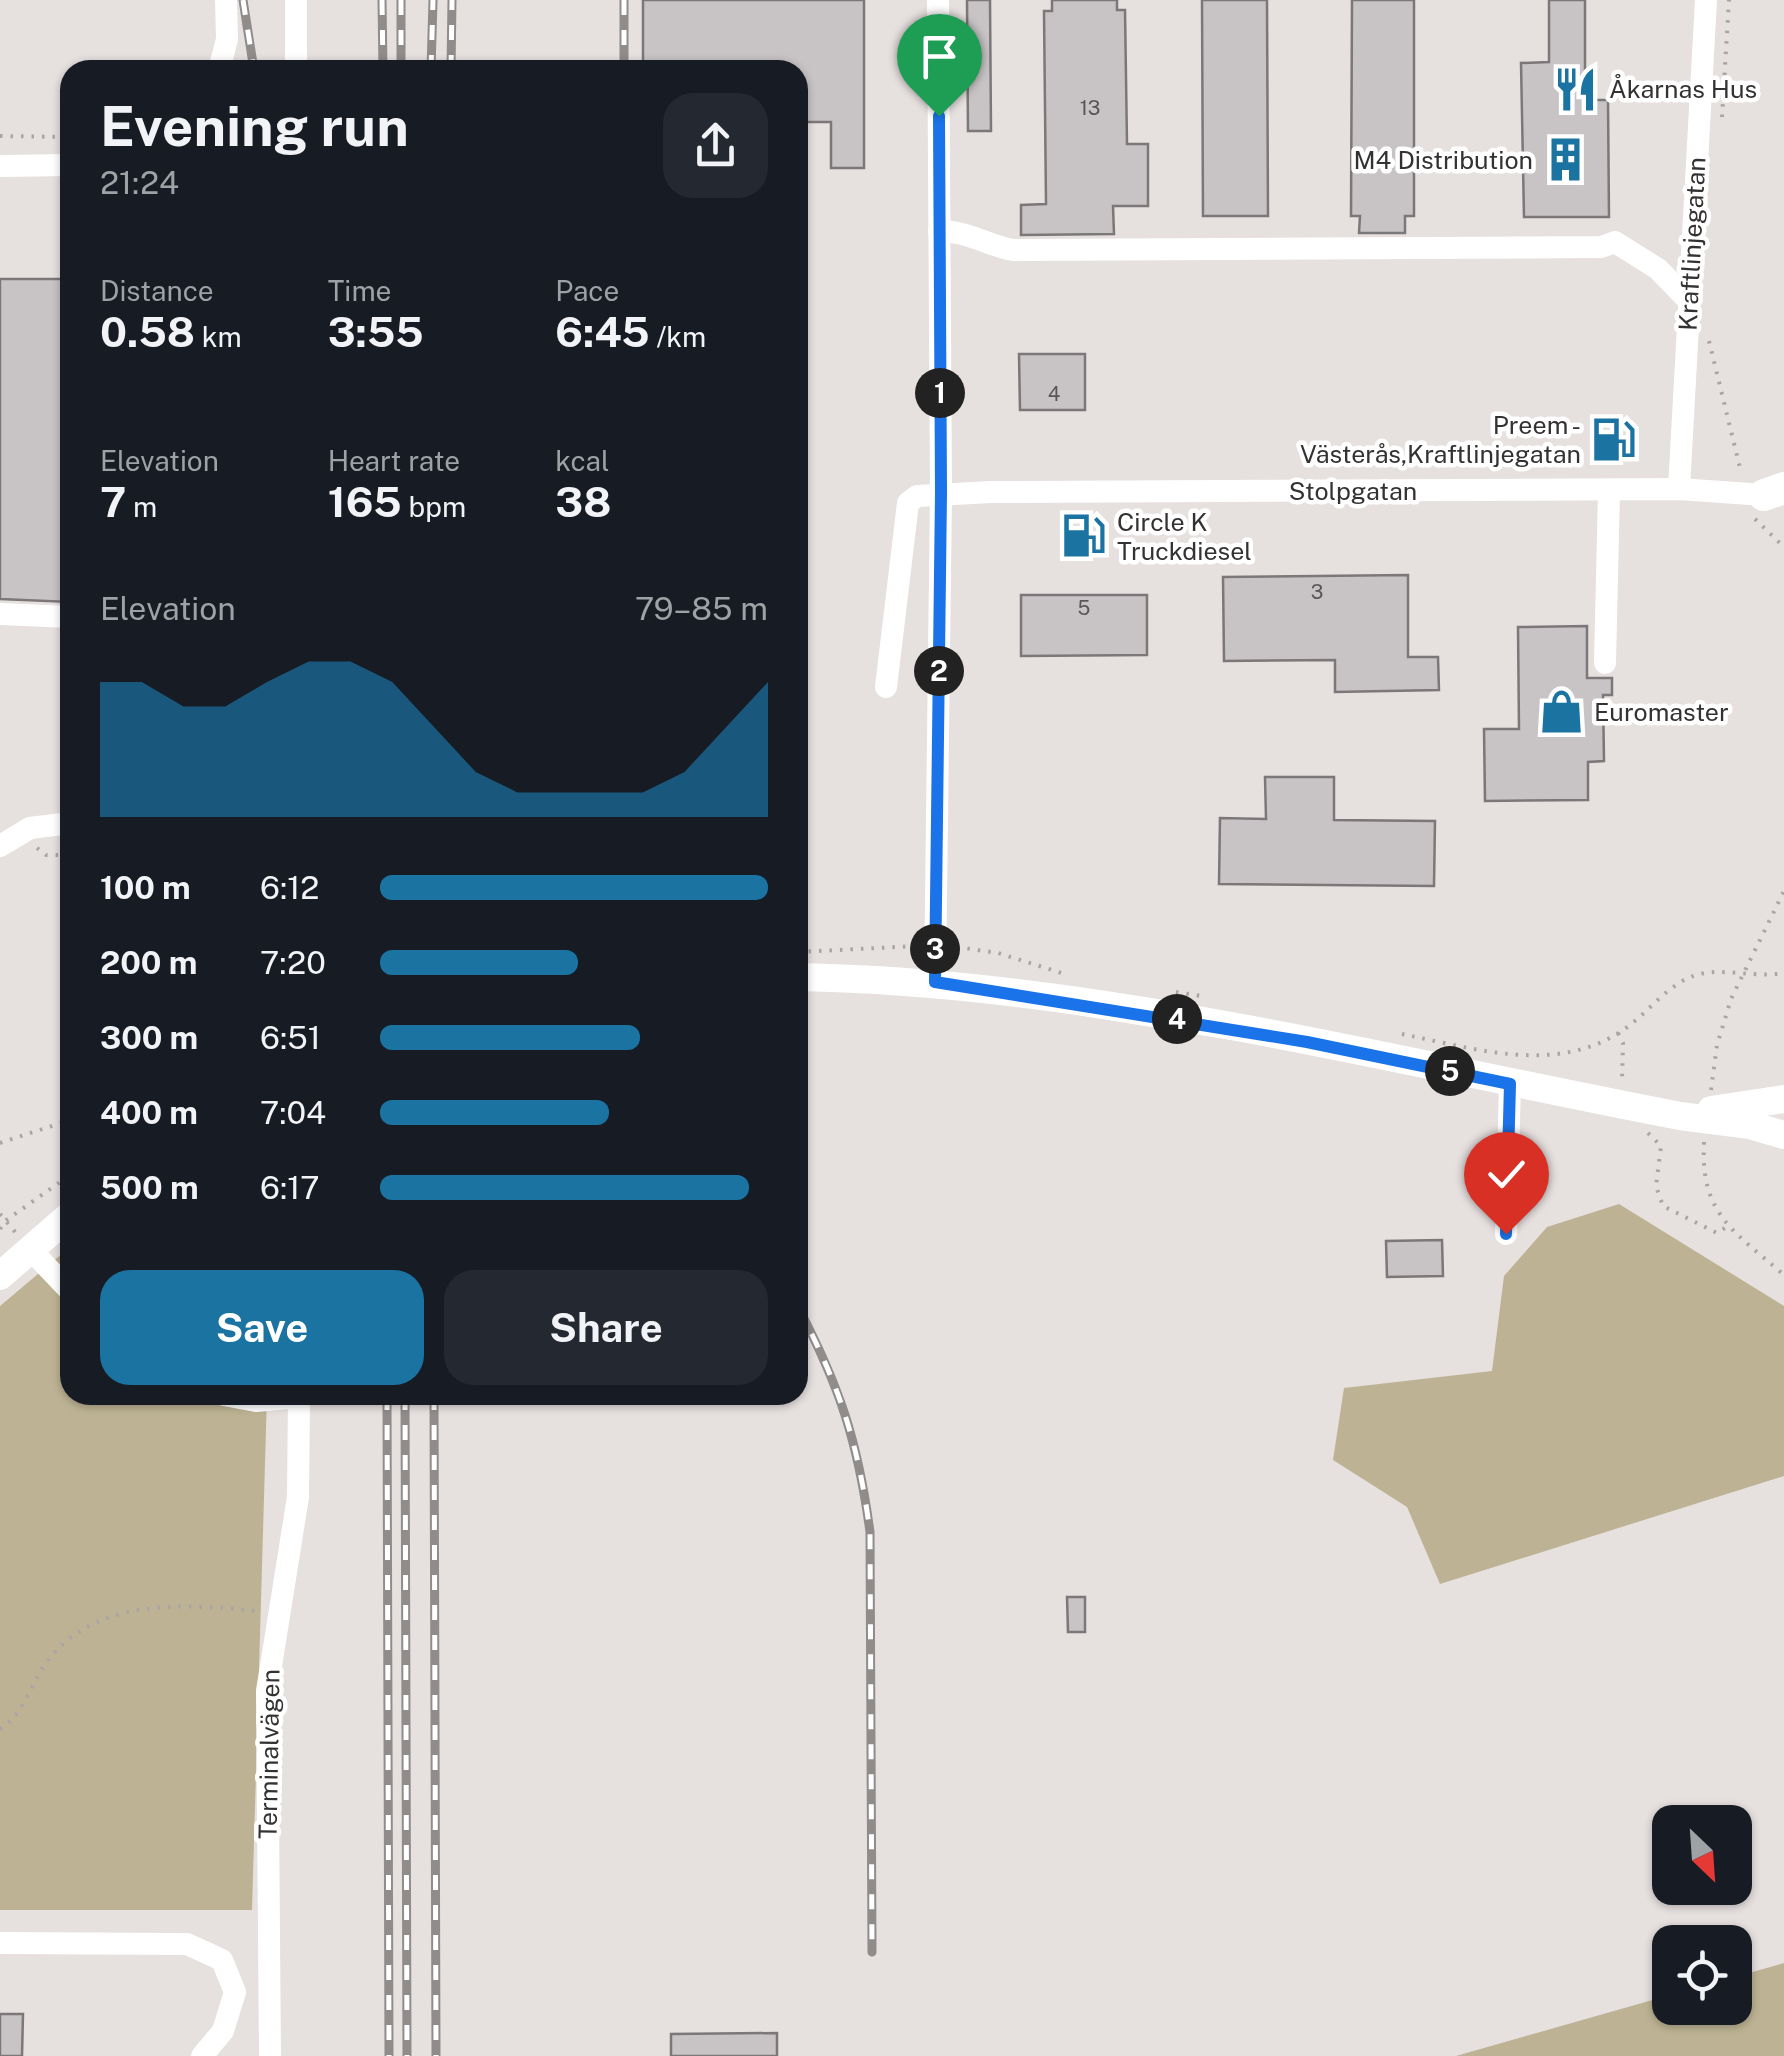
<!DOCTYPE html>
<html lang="en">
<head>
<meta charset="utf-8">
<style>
	:root { --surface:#171b24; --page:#242831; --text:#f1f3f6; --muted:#9ea1a6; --accent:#1b73a2 }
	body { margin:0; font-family:"Public Sans",sans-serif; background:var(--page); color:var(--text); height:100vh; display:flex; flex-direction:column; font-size:38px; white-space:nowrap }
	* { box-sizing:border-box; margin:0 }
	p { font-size:32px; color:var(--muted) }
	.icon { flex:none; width:55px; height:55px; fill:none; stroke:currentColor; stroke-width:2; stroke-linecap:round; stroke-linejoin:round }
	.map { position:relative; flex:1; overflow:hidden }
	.side { position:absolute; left:60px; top:60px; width:748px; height:1345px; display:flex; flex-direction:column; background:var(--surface); border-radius:30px; box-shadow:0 2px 8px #0004 }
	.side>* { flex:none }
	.needle { width:65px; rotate:155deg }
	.fabs { position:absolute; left:1652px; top:1805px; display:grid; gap:20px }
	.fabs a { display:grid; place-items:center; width:100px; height:100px; border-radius:20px; background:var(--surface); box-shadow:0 2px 8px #0004; font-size:50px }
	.pin { position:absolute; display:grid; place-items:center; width:85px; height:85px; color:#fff; margin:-102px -42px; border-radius:50% 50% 50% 0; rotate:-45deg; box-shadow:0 0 10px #0007 }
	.pin .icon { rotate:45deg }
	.km { position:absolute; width:50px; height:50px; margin:-25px; border-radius:50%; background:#222; color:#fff; font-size:28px; line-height:50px; text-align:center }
	.round { display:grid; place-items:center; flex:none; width:105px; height:105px; border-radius:30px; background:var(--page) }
	.summary { display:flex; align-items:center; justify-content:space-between; height:170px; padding:0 40px }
	h1 { font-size:55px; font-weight:700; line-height:75px }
	.figures { display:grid; grid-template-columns:repeat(3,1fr); gap:15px; height:170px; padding:10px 40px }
	.figures div { display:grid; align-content:center }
	.figures b { font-size:42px; font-weight:700 }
	.figures small { font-size:28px; font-weight:400 }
	.figures p { font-size:28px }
	.chart { height:280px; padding:20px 40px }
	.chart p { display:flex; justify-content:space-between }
	.chart svg { width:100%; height:180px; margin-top:10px; fill:var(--accent); opacity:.7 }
	.cta { display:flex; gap:20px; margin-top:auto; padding:20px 40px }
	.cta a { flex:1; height:115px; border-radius:30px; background:var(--accent); color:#fff; font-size:40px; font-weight:700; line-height:115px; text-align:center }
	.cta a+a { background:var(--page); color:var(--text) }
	ul { padding:0 40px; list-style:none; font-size:32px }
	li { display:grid; grid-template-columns:160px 120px 1fr; align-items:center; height:75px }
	li i { height:25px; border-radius:12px; background:var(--accent) }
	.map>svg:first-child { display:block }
	.green { fill:#bdb394 }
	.building { fill:#c8c3c4; stroke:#7c7778; stroke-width:2.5 }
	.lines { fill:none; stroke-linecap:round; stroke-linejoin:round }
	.path { stroke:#aaa5a4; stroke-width:4; stroke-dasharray:2.5 8; stroke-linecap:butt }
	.minor { stroke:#fff; stroke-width:22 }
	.major { stroke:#fff; stroke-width:28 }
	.highway { stroke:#fff; stroke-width:32 }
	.rail-casing { stroke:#908c8c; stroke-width:9 }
	.rail { stroke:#fff; stroke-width:5; stroke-dasharray:15; stroke-linecap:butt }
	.route-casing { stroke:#fff; stroke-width:20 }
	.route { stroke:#1a73e8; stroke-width:12 }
	.labels { text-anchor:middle; stroke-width:9; stroke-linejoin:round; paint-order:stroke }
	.number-label { font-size:20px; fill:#585656 }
	.poi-label { font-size:25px; fill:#333131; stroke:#fff; text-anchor:start }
	.street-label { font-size:25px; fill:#333131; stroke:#fff }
</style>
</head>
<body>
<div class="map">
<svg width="1784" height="2056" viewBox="0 0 1784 2056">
	<rect width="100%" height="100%" fill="#e6e0df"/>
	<g class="green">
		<polygon points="1619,1204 1784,1306 1784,1476 1440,1584 1407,1507 1333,1460 1344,1388 1492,1371 1504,1276 1547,1227"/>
		<polygon points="70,1247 70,1395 267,1395 252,1910 0,1910 0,1306"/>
		<polygon points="1784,1963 1784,2056 1456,2056 1670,1995 1670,2008 1735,2008 1735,1977"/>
	</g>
	<g class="building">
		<polygon points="643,0 864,0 864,168 831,168 831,122 798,122 798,70 643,70"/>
		<polygon points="967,0 990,0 991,131 968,131"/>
		<polygon points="1052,0 1117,0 1117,10 1125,10 1127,144 1148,144 1148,206 1113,206 1114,234 1021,235 1021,205 1046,204 1044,11 1052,11"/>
		<polygon points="1202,0 1267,0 1268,216 1203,216"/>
		<polygon points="1352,0 1414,0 1414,216 1405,216 1405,233 1359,233 1360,216 1351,216"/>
		<polygon points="1549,0 1585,0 1585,100 1608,100 1609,217 1524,217 1521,63 1549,62"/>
		<polygon points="0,279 70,279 70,602 0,599"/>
		<polygon points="1019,354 1085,354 1085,410 1020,410"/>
		<polygon points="1408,575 1408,657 1438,657 1439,690 1335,692 1335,660 1224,661 1223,577"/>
		<polygon points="1021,595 1147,595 1147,655 1021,656"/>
		<polygon points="1587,626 1587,678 1612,678 1612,695 1603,695 1604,761 1588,762 1588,800 1485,801 1484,729 1519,729 1518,627"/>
		<polygon points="1265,777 1334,777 1334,820 1435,821 1434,886 1219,884 1220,818 1266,819"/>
		<polygon points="1442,1240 1443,1276 1387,1277 1386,1241"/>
		<polygon points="1067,1597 1085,1597 1085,1632 1068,1632"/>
		<polygon points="0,2014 23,2014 22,2056 0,2056"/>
		<polygon points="777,2033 777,2056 671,2056 671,2034"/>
	</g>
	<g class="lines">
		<g class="path">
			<polyline points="1722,117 1729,0"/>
			<polyline points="0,136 70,137"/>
			<polyline points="1709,341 1741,472"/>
			<polyline points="1755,519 1784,547"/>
			<polyline points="37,848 46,855 70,855"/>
			<polyline points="957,947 998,953 1068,975"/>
			<polyline points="798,952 917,946"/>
			<polyline points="1176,992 1207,997"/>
			<polyline points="1618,1033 1623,1043 1622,1080"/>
			<path d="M 1402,1034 C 1476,1049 1559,1076 1626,1028 C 1650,1011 1670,981 1700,974 C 1724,968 1755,978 1784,973"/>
			<polyline points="1711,1090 1717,1045 1731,999 1784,891"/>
			<polyline points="1648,1133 1661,1146 1656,1186 1663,1206 1717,1233 1728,1226"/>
			<path d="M 1704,1142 C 1700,1215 1734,1231 1784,1275"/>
			<polyline points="0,1143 70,1120"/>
			<polyline points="0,1214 16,1233"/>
			<polyline points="0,1229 5,1221 70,1175"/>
			<path d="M 0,1729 C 22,1717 30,1686 44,1666 C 92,1596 183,1604 258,1611"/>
		</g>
		<g class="minor">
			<polyline points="296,0 296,70"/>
			<polyline points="219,70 227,39 226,0"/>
			<polyline points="0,166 70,165"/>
			<path d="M 939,231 C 968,231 986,245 1013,250 L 1601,247 L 1615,242 L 1658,269 L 1689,301"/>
			<polyline points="1679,489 1706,0"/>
			<polyline points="0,614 70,617"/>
			<polyline points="1605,663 1609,490"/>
			<polyline points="886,687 908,503 917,496 991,492 1679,489 1764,495"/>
			<polyline points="0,846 30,828 70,823"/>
			<polyline points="935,982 941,493 938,0"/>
			<polyline points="1506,1234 1510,1084"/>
			<polyline points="31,1250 70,1291"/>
			<polyline points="224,1395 256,1401 299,1397"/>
			<polyline points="0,1943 187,1944 222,1960 235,1992 223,2031 202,2056"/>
			<polyline points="270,2056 267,1691 298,1497 299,1395"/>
		</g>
		<g class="major">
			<path d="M 798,977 C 1091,982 1392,1061 1680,1116 L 1750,1125 L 1784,1135"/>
			<polyline points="1711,1110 1784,1099"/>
			<polyline points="0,1276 70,1215"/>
		</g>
		<polyline class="highway" points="1764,495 1784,488"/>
		<defs>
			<g id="rail">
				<polyline points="243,0 254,70"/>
				<polyline points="382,0 383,70"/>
				<polyline points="401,0 401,70"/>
				<polyline points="624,0 624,70"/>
				<polyline points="431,70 433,0"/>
				<polyline points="451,70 452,0"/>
				<path d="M 798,1307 C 840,1387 858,1442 870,1532 L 872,1952"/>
				<polyline points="387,1395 389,2056"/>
				<polyline points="405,1395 407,2056"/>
				<polyline points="434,1395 436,2056"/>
			</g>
		</defs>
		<use href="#rail" class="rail-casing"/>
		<use href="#rail" class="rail"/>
	</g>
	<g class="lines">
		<defs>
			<polyline id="route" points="939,116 941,493 935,982 1307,1042 1510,1084 1506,1234"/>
		</defs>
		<use href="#route" class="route-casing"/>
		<use href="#route" class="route"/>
	</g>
	<defs>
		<symbol id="restaurant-bare" viewBox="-9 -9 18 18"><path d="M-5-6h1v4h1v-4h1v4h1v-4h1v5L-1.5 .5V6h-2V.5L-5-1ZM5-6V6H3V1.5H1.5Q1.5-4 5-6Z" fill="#1b73a2" stroke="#fff" stroke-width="2.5" paint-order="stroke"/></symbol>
		<symbol id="building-bare" viewBox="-9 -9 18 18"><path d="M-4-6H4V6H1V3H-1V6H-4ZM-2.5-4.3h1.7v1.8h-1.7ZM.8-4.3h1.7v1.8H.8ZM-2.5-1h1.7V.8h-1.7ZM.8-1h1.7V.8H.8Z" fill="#1b73a2" stroke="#fff" stroke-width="2.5" paint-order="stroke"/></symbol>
		<symbol id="fuel-bare" viewBox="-9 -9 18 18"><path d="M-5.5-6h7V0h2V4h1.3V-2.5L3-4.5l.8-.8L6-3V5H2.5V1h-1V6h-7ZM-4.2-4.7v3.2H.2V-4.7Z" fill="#1b73a2" stroke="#fff" stroke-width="2.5" paint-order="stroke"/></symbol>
		<symbol id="shop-bare" viewBox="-9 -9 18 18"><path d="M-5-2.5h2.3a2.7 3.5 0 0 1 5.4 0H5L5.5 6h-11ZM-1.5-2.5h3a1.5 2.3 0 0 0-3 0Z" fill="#1b73a2" stroke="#fff" stroke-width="2.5" paint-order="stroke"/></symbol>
	</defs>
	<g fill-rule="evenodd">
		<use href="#restaurant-bare" x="1544" y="58" width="63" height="63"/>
		<use href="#building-bare" x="1534" y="128" width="63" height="63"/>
		<use href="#fuel-bare" x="1582" y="408" width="63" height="63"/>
		<use href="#fuel-bare" x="1052" y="504" width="63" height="63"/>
		<use href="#shop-bare" x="1530" y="680" width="63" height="63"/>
	</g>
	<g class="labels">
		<g class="number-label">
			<text x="1090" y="115">13</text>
			<text x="1054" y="401">4</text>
			<text x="1317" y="599">3</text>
			<text x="1084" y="615">5</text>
		</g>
		<g class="poi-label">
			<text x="1609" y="98">Åkarnas Hus</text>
			<text x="1533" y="169" text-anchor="end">M4 Distribution</text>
			<text x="1581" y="434" text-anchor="end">Preem -<tspan x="1581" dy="29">Västerås,Kraftlinjegatan</tspan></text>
			<text x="1117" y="531">Circle K<tspan x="1117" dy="29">Truckdiesel</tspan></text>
			<text x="1594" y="721">Euromaster</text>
		</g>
		<g class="street-label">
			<text transform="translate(1692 244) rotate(-87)" y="9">Kraftlinjegatan</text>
			<text x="1353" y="500">Stolpgatan</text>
			<text transform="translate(269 1754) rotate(-89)" y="9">Terminalvägen</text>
		</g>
	</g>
</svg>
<div class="fabs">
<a><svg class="needle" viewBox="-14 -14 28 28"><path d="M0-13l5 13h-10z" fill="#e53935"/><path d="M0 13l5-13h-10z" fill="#9ea1a6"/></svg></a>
<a><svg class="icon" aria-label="locate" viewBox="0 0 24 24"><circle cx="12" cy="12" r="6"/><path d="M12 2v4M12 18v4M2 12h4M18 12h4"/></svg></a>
</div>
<div class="pin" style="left:939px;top:116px;background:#1e9e55"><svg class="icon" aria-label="arrive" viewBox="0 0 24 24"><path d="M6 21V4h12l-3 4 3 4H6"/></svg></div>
<div class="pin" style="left:1506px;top:1234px;background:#d93025"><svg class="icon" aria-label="check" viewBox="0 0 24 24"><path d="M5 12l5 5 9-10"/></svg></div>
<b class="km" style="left:940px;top:393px">1</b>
<b class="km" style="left:939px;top:671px">2</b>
<b class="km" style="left:935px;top:949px">3</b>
<b class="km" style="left:1177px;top:1019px">4</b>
<b class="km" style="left:1450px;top:1071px">5</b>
<section class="side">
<div class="summary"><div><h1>Evening run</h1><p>21:24</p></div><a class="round"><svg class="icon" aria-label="share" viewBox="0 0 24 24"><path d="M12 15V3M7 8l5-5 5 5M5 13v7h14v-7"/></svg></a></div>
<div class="figures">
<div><p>Distance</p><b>0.58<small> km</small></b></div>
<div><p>Time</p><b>3:55</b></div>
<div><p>Pace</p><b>6:45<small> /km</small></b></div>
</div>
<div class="figures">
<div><p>Elevation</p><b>7<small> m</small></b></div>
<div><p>Heart rate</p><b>165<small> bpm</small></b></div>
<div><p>kcal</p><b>38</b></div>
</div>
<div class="chart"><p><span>Elevation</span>79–85 m</p>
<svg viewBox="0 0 160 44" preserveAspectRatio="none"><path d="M0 44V11L10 11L20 17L30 17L40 11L50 6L60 6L70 11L80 22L90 33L100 38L110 38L120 38L130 38L140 33L150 22L160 11V44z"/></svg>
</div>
<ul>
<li><b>100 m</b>6:12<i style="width:100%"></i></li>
<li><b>200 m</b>7:20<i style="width:51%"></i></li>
<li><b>300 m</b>6:51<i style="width:67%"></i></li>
<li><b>400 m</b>7:04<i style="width:59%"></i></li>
<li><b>500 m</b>6:17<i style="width:95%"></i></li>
</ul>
<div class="cta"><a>Save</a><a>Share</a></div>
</section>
</div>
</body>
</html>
